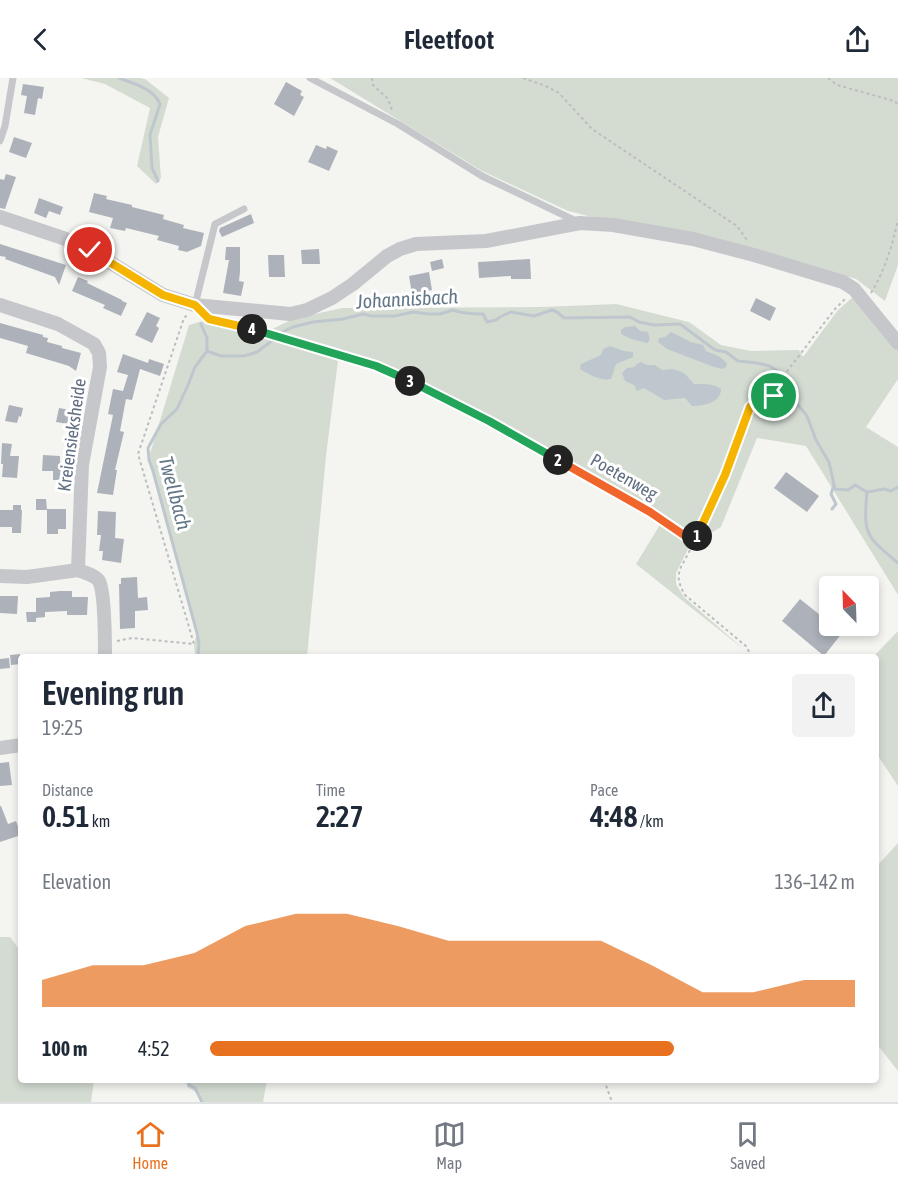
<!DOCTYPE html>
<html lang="en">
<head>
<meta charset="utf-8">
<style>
	:root { --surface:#fff; --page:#f2f2f3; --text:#1f2937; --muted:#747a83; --line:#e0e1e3; --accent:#e7711f }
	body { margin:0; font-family:"Asap Condensed",sans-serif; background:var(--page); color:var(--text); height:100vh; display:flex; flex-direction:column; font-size:22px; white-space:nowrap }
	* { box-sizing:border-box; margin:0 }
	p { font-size:20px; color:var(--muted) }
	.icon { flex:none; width:33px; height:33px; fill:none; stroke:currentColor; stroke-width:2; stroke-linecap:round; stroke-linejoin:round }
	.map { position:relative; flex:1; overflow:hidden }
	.drawer { position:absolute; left:18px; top:576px; width:861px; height:429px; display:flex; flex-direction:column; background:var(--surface); border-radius:6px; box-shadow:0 3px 9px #0003 }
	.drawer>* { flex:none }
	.needle { width:39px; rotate:337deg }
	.fabs { position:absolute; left:819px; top:498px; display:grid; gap:12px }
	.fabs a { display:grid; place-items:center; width:60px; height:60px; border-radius:6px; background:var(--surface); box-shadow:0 3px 9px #0003; font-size:30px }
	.pin { position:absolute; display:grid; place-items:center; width:51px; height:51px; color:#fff; margin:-26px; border:3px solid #fff; border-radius:50%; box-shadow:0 2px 6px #0007 }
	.km { position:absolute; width:30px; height:30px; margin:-15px; border-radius:50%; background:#222; color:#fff; font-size:16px; line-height:30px; text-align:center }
	.round { display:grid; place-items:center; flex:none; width:63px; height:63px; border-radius:6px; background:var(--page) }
	.overview { display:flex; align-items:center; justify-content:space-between; height:102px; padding:0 24px }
	h1 { font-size:33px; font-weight:600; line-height:45px }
	.stats { display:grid; grid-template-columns:repeat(3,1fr); gap:9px; height:102px; padding:6px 24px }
	.stats div { display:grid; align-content:center }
	.stats b { font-size:30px; font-weight:600 }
	.stats small { font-size:16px; font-weight:400 }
	.stats p { font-size:16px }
	.chart { height:168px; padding:12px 24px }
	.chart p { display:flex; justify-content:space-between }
	.chart svg { width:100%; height:108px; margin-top:6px; fill:var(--accent); opacity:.7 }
	ul { padding:0 24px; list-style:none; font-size:20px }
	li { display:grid; grid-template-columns:96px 72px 1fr; align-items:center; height:45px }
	li i { height:15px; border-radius:8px; background:var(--accent) }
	header { display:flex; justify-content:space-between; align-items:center; height:78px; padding:0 24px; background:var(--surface); font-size:27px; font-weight:600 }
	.menu { display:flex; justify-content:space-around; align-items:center; height:84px; border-top:2px solid var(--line); background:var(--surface); font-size:16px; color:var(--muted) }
	.menu a { display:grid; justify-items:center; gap:3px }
	.menu .current { color:var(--accent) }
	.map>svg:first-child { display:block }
	.green { fill:#d4dcd2 }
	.water { fill:#bfc7ce }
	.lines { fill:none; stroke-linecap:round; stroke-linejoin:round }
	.stream { stroke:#bfc7ce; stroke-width:3 }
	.building { fill:#adb2ba }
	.path { stroke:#bcbdc0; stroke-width:2; stroke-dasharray:3 3; stroke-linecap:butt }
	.lane { stroke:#c5c7cb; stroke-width:7 }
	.street { stroke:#c5c7cb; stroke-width:14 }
	.split-1-casing { stroke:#fff; stroke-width:12 }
	.split-2-casing { stroke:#fff; stroke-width:12 }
	.split-3-casing { stroke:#fff; stroke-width:12 }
	.split-4-casing { stroke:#fff; stroke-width:12 }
	.split-5-casing { stroke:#fff; stroke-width:12 }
	.split-1 { stroke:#f5b400; stroke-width:8 }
	.split-2 { stroke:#f0652b; stroke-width:8 }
	.split-3 { stroke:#22a559; stroke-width:8 }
	.split-4 { stroke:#22a559; stroke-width:8 }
	.split-5 { stroke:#f5b400; stroke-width:8 }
	.labels { text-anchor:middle; stroke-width:6; stroke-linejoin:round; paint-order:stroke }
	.street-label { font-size:18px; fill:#636f83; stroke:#fff }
	.water-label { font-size:20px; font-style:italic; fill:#637787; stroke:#fff }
</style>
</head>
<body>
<header><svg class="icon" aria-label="back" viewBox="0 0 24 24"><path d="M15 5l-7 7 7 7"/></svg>Fleetfoot<svg class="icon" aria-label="share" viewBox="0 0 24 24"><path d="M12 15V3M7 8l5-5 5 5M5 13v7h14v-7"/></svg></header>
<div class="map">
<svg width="898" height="1024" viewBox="0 0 898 1024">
	<rect width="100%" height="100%" fill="#f4f5f1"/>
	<g class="green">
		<polygon points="81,0 140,0 145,1 169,20 158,59 161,100 156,106 137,88 150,30 105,6"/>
		<polygon points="330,0 898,0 898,187 885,223 856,201 703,159 600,141 568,133 482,93"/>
		<polygon points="853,219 898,272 898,301 866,349 898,369 898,517 806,368 757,360 721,449 701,461 665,437 662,445 691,465 676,495 676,506 684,519 746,573 636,486 661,445 488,346 410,307 378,293 338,283 326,378 307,579 195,579 194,566 197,555 153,394 148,382 189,247 206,242 264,255 293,241 342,230 543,229 616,226 689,244 721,267 751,273 799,272 803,279 838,232"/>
		<polygon points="898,553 898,708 876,675 876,579 873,579"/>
		<polygon points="898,765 898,993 876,965 876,789"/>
		<polygon points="0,859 10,859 21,874 21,1002 94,1002 91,1024 0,1024"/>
		<polygon points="186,1002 267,1002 263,1024 200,1024 198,1015 187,1009"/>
	</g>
	<g class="water">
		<polygon points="635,248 640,253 648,254 650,262 647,265 631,261 621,256 621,252 625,249"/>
		<path d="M 671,254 L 691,264 L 703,267 L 706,273 C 714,276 723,279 727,286 L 726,289 L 722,291 L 714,289 L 667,271 L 658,264 L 659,260 L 665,259 Z"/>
		<path d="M 610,268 L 624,273 L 633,274 L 633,279 L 616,286 L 611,301 C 601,303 589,297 580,291 L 581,286 L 601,277 L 603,271 Z"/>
		<path d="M 641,284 L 647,287 L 655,287 L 662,292 L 672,291 L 682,294 L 686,297 L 694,306 C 705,306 712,305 721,311 C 721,325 703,328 692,328 L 685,320 L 664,322 L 644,310 L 637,313 L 634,307 L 625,303 L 622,295 L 627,290 L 634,289 L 637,286 Z"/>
	</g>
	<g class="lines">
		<g class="stream">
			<path d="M 119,0 C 134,6 153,10 160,26 L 150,57 L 152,90 L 158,103"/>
			<polyline points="201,246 207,260 207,273"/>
			<path d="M 282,254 L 293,249 L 313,244 L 343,241 L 363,236 L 372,238 L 395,238 L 413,234 L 429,236 L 440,236 L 453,232 C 463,236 473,236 483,236 L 487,244 L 496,242 L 500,239 L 511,234 L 534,238 L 552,232 L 557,234 L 564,240 L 630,239 L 639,244 L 654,247 L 680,246 L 715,272 L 726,274 L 738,283 L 757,285 L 770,288 L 787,300 L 794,322 L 807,338 L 816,362 L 829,384 L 835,411 L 848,412 L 855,407 L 867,414 L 884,411 L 891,413 L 898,409"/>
			<polyline points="207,273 221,278 244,278 257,274 273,262"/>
			<path d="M 867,414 C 863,457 866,458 898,485"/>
			<polyline points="832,431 836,426 831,416 834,407"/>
			<polyline points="198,579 199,566 197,555 153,393 149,382 148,370 161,346 177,331 188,307 195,289 207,273"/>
			<polyline points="189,1002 189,1007 195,1010 202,1024"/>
		</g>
	</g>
	<g class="building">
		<polygon points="286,4 302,13 300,17 304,19 294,38 274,26"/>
		<polygon points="23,6 44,9 42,21 38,20 35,37 24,35 27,18 21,17"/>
		<polygon points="14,59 32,65 26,80 9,74"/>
		<polygon points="316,67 326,71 327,68 338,73 329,93 308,84"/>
		<polygon points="6,96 16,99 5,131 0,130 0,101 4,102"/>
		<polygon points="94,115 107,118 106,121 132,127 132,129 164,137 163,141 184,147 183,150 204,155 201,168 187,174 178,172 179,168 157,162 159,158 126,150 125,153 110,150 113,140 89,134"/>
		<polygon points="39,120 63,129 60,137 49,133 46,140 34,135"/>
		<polygon points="251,136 254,145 222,159 219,153 220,150"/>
		<polygon points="0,166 66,187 59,207 55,199 5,181 6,179 0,178"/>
		<polygon points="226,169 240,169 240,194 239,203 244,204 241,218 223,215 229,182 225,182"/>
		<polygon points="319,171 320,186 302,186 301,172"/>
		<polygon points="268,177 284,177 285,199 269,199"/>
		<polygon points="442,181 444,190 432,193 430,184"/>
		<polygon points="530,181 531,201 511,201 511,198 479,200 478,184"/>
		<polygon points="429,194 432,212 412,216 409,198"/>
		<polygon points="78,199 88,203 87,205 122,222 122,223 127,225 121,238 103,230 105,227 72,213"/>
		<polygon points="756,220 776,230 770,243 750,233"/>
		<polygon points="147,234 160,240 156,248 159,250 152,265 135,257"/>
		<polygon points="0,245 43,257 43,259 48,260 47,264 62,268 62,270 81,275 76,293 69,288 26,275 28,268 0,260"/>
		<polygon points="123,276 148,285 149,281 164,286 160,298 140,291 132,322 126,321 120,353 124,354 115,392 117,392 113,417 97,415 113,337 108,336 113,311 123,313 128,297 117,294"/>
		<polygon points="9,327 23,330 21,339 19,338 17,345 5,343"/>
		<polygon points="59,330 70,332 68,346 56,344"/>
		<polygon points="2,365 12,366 10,378 19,378 17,400 2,399 3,386 1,386"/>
		<polygon points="43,377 60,378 60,385 65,385 64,402 53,402 53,393 42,393"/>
		<polygon points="786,394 819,418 807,434 774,410"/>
		<polygon points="36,421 46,421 47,432 36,432"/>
		<polygon points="13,427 21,427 21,432 22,432 21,455 12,455 12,449 0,449 0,432 13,432"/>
		<polygon points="47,431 66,431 66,451 58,451 58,456 47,456"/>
		<polygon points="98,433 116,434 115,460 124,461 121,485 102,482 103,473 99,473 101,457 97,457"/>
		<polygon points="137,499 138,520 147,519 148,532 135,533 135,550 120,551 119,506 121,506 121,500"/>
		<polygon points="60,513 72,513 72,519 88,519 87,537 67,537 67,533 45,534 45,539 36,540 36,544 27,544 26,534 36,534 36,520 50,519 50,514"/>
		<polygon points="0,518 18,518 17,536 0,535"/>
		<polygon points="800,521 830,545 830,548 833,548 842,555 824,578 782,543"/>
		<polygon points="20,576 21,586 11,587 10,577"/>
		<polygon points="9,580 10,590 0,591 0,581"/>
		<polygon points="9,684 12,707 0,708 0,685"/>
		<polygon points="0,728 1,728 8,746 16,743 21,757 0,764"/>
	</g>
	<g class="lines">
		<g class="path">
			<polyline points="372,0 373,7 388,21 392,32"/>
			<polyline points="523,0 546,8 559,15 592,51 737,148 747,162"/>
			<polyline points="828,0 837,7 894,23 898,26"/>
			<path d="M 871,215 C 885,192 892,168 898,142"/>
			<polyline points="215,242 247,250"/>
			<polyline points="698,456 725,397 750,329 759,321 774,318 788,292 835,231 845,221"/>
			<path d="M 690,472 C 680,492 673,496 685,517 L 747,569 L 750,577 L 749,579"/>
			<polyline points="117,563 132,560 194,566 138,376 184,240 187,237"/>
			<polyline points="604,1002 612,1024"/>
		</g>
		<g class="lane">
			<polyline points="310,0 398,46 482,98 578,144"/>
			<polyline points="0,63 5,48 13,0"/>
			<polyline points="195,227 215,146 244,131"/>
			<polyline points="244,233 264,254 341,279 376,288 413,304 489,343 650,434 694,464"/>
		</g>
		<g class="street">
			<polyline points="0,139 63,160 90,172 163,217 195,227 290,236 307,232 332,220 353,206 387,178 400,171 416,166 486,163 580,145 613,147 693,161 754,177 843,204 854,211 898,265"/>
			<path d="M 0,227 L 58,246 L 94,266 L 99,275 L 100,289 L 82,387 L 78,492 C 85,495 95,497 99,503 C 105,514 105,565 105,579"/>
			<polyline points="0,498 27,499 78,492"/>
			<polyline points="0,670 21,667"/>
		</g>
	</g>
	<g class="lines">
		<defs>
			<polyline id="split-1" points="697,458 725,397 750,329 759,321 774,318"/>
			<polyline id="split-2" points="558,382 650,434 694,464 697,458"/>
			<polyline id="split-3" points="410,303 489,343 558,382"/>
			<polyline id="split-4" points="252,251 376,288 410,303"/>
			<polyline id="split-5" points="90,172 163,217 195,227 209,241 252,251"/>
		</defs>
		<use href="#split-1" class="split-1-casing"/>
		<use href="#split-2" class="split-2-casing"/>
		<use href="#split-3" class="split-3-casing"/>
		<use href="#split-4" class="split-4-casing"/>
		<use href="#split-5" class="split-5-casing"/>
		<use href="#split-1" class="split-1"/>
		<use href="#split-2" class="split-2"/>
		<use href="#split-3" class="split-3"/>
		<use href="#split-4" class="split-4"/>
		<use href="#split-5" class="split-5"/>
	</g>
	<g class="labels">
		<g class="street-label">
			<text transform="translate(72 357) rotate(-82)" y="6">Kreiensieksheide</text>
			<text transform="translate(624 399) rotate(30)" y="6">Poetenweg</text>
		</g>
		<g class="water-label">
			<text transform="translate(407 221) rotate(-3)" y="7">Johannisbach</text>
			<text transform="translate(175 415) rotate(75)" y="7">Twellbach</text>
		</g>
	</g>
</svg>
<div class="fabs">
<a><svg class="needle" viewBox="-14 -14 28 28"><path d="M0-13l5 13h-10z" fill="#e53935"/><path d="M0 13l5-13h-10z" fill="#747a83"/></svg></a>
</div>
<div class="pin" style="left:774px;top:318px;background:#1e9e55"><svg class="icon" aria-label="arrive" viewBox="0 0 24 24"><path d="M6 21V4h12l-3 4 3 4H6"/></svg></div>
<div class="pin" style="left:90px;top:172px;background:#d93025"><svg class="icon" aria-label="check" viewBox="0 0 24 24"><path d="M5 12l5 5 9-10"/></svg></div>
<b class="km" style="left:697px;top:458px">1</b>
<b class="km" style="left:558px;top:382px">2</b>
<b class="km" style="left:410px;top:303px">3</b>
<b class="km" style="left:252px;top:251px">4</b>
<section class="drawer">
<div class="overview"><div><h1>Evening run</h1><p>19:25</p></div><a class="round"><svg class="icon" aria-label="share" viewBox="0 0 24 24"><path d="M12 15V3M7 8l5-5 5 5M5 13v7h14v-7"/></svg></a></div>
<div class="stats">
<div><p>Distance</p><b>0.51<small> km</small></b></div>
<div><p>Time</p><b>2:27</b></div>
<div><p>Pace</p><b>4:48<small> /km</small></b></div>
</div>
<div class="chart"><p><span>Elevation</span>136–142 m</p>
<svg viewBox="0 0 160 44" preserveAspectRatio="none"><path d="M0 44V33L10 27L20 27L30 22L40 11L50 6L60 6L70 11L80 17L90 17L100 17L110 17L120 27L130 38L140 38L150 33L160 33V44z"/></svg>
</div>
<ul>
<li><b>100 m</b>4:52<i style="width:72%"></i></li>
</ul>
</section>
</div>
<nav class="menu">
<a class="current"><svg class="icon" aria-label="home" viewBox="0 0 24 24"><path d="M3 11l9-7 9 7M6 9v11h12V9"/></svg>Home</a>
<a><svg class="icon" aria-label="map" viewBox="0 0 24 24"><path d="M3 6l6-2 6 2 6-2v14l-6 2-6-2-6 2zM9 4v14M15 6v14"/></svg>Map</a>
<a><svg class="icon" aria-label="saved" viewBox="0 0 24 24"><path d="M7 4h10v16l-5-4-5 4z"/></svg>Saved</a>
</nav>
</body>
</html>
